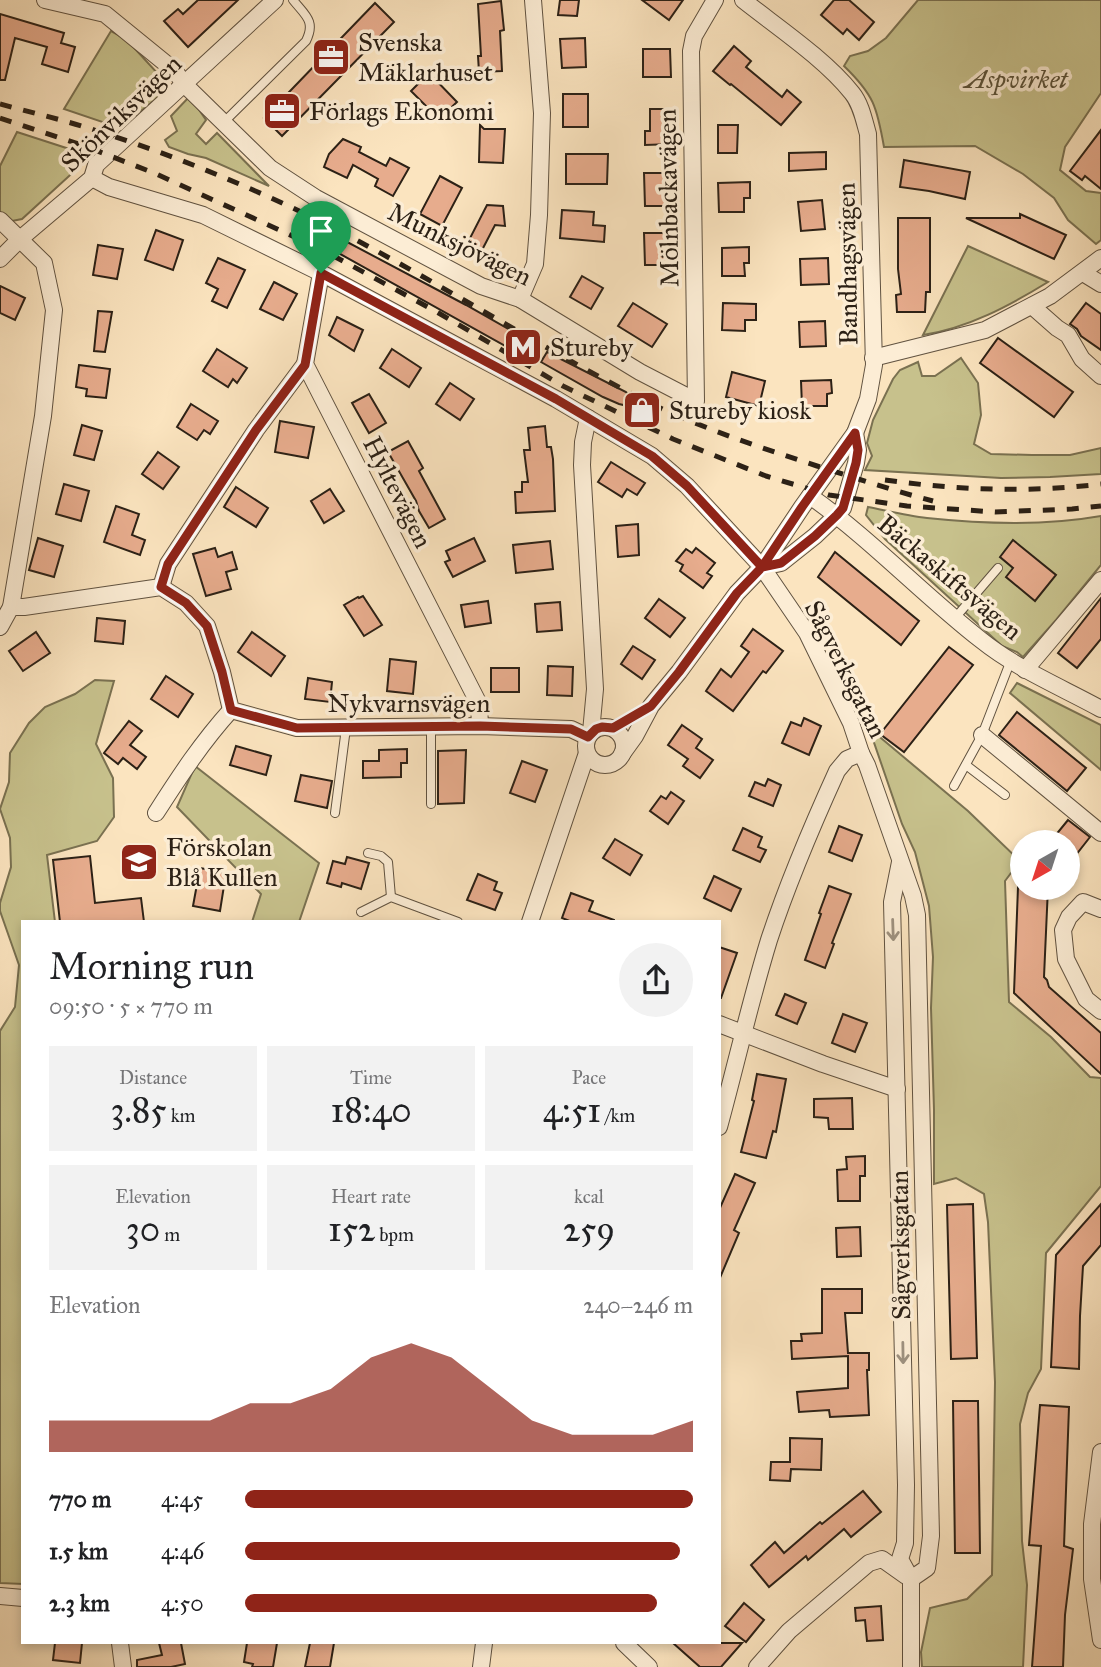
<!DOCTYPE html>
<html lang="en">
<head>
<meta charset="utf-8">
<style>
	:root { --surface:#fff; --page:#f2f2f2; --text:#202124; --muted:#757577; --accent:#8f2418 }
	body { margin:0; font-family:"IM FELL Great Primer",serif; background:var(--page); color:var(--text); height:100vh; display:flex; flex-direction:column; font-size:26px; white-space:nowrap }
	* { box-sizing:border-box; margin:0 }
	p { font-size:23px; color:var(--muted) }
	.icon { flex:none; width:38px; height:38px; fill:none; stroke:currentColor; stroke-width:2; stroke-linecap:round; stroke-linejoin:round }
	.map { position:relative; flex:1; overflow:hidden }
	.details { position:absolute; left:21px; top:920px; width:700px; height:724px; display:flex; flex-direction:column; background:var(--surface); border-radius:0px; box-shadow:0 4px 10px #0003 }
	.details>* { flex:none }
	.needle { width:46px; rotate:219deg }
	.controls { position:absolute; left:1010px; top:830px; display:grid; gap:14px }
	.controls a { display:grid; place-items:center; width:70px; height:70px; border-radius:50%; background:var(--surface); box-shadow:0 4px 10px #0003; font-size:35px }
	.pin { position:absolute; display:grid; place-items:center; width:60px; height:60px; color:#fff; margin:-72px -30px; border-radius:50% 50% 50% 0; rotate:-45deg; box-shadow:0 0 7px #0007 }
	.pin .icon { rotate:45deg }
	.round { display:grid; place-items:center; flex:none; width:74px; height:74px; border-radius:37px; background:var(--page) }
	.summary { display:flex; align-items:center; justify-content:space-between; height:119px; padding:0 28px }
	h1 { font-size:38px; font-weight:600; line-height:52px }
	.metrics { display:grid; grid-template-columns:repeat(3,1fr); gap:10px; height:119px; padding:7px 28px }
	.metrics div { display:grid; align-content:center; border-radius:0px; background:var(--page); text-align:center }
	.metrics b { font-size:35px; font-weight:600 }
	.metrics small { font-size:19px; font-weight:400 }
	.metrics p { font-size:19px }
	.chart { height:196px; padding:14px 28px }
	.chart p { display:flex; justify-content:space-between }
	.chart svg { width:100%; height:126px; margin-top:7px; fill:var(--accent); opacity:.7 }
	ul { padding:0 28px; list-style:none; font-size:23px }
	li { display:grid; grid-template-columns:112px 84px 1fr; align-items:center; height:52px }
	li i { height:18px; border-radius:9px; background:var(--accent) }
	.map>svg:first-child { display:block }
	.green { fill:#c7c18c; stroke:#7a7151; stroke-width:2 }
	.building { fill:#e7ac8d; stroke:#2c2116; stroke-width:2 }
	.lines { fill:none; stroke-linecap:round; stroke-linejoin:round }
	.lane-casing { stroke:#605240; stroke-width:10 }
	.street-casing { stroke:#605240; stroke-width:18 }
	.lane { stroke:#fcedd5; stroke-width:8 }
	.street { stroke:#fcedd5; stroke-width:16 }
	.rail { stroke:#2c2116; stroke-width:5; stroke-dasharray:12 12; stroke-linecap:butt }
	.oneway { stroke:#9e917f }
	.route-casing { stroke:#fff; stroke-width:14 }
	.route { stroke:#8f2418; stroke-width:9 }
	.labels { text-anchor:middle; stroke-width:7; stroke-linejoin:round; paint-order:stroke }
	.poi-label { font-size:26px; fill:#2c2116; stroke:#fcedd5; text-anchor:start }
	.park-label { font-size:26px; font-style:italic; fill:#5a5139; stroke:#fcedd5 }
	.street-label { font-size:26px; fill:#2c2116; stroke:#fcedd5 }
</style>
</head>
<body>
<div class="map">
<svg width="1101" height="1667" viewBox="0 0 1101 1667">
	<rect width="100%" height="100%" fill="#fbe4bf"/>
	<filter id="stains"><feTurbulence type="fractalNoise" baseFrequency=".00286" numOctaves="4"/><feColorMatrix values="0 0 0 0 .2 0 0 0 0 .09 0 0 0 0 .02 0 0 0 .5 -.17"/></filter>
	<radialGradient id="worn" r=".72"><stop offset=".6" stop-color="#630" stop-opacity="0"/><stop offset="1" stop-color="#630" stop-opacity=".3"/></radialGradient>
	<g class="green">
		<path d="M 918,0 L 1101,0 L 1101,93 L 1065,147 L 1060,170 L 1086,191 L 1101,193 L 1101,240 L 1096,244 L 1068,220 L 1054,198 L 1023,174 L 975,146 L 884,147 C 877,107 874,95 844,66 L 850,56 L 868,51 L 886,38 Z"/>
		<polygon points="111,31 126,39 160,76 167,90 120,128 64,109"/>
		<polygon points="188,98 193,101 206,120 196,134 206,144 217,133 269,186 206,158 188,154 169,147 165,140 177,131 171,116"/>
		<polygon points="17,132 91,156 22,219 12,221 0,217 0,166"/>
		<path d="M 968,246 L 1048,282 C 1009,306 968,328 923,335 Z"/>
		<polygon points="961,358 978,383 981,415 974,444 991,454 1032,455 1070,455 1101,448 1101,474 1050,477 1001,478 865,470 872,456 867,443 873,420 893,379 900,370 918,362 922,376 935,376"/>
		<path d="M 868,507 C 888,511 908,516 927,518 C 984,524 1045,526 1101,516 L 1101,565 L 1056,620 L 1023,657 L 1017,652 L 1002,646 L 885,539 L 866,515 Z"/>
		<polygon points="95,680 114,681 96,744 113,778 114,817 97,841 47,855 55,922 23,922 23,1584 0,1583 0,1031 15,1007 19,965 0,911 0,903 11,867 10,838 0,809 9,782 10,753 29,723 45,707 75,694"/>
		<polygon points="1017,683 1101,725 1101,770 1010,693"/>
		<polygon points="869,728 968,811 1020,861 1005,881 1009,1002 1051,1037 1090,1077 1101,1078 1101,1186 1046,1253 1041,1369 1028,1393 1020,1424 1022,1541 1027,1585 1023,1667 922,1667 921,1652 930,1608 967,1599 992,1575 995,1382 988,1222 984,1194 956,1178 934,1184 934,1110 931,1008 933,957 929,906 915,852 902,824"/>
		<polygon points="195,766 319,863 299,922 252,922 261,894 177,807"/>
	</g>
	<g class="building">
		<polygon points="198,0 238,0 188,47 164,21 178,9 183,14"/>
		<polygon points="560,0 579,0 577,16 558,15"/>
		<polygon points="642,0 683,0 669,20"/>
		<polygon points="834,0 849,0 874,22 859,40 847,29 843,34 821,15"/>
		<polygon points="501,1 504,30 500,31 502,71 479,72 478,56 481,56 478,4"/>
		<polygon points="375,3 394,22 282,136 264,118"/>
		<polygon points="0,14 64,33 61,43 75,47 68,72 42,64 47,47 15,38 5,80 0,80"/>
		<polygon points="585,38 586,67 562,68 560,39"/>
		<polygon points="734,46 751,61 746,67 782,97 787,90 801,102 781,125 731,84 730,85 713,71"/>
		<polygon points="643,49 670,49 671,77 643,77"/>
		<polygon points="429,73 457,102 439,119 411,91"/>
		<rect x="563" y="94" width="25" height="33"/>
		<polygon points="650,109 673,109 673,144 645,145 645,131 650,131"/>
		<polygon points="480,125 484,129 505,129 503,163 479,162"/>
		<polygon points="718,125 738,125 737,153 718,153"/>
		<polygon points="1101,130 1101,189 1085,176 1082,180 1070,171"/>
		<polygon points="343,139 361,147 359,152 386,166 390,158 409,168 393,196 375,186 378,179 353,165 347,178 324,167 329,154"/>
		<polygon points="826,152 826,169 789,171 789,153"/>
		<polygon points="566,154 608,154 607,184 566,184"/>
		<polygon points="904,160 970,172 965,199 929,191 900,187"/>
		<polygon points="644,173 666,173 666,206 645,206"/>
		<polygon points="440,176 462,188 442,226 420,214"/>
		<polygon points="750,182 750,198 744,198 744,212 719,212 718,183"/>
		<polygon points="822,200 825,229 801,231 798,202"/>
		<polygon points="487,205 503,206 505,226 495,225 482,250 468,242"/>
		<polygon points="562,210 594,212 593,225 605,226 604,242 560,238"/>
		<polygon points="1020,214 1066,235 1054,259 966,218 1020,218"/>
		<polygon points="300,217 466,305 535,344 527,358 333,250 293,232"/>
		<polygon points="898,218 930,218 930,292 926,292 925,312 897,312 896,295 901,294 898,269"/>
		<polygon points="156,230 183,240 173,270 145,260"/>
		<polygon points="644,233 674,233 674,247 670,247 670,265 645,265"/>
		<polygon points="98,245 123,249 117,279 93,275"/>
		<polygon points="749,247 749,263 744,263 745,276 722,276 722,248"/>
		<polygon points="218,258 245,270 227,308 212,301 218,289 206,283"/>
		<polygon points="828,258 829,284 801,285 800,259"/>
		<polygon points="582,276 603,288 591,309 570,297"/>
		<polygon points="274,282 297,294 283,320 260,309"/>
		<polygon points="0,286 25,298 15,320 0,313"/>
		<polygon points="633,303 667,324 652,347 618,326"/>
		<polygon points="723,303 756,304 756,320 745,320 745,331 722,330"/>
		<polygon points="1086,303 1101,314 1101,350 1081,336 1077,329 1070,324"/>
		<polygon points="98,311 112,312 105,352 94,351"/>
		<polygon points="337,317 363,330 354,351 329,335"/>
		<polygon points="825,321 826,346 800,347 799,322"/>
		<polygon points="998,338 1073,392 1054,417 980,363"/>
		<polygon points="217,349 247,368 237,383 233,379 228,387 203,371"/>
		<polygon points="392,349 421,368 409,387 380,368"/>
		<polygon points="547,352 626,392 641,409 619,404 603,397 541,362"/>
		<polygon points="79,365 110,369 106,398 86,396 87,389 76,387"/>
		<polygon points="732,372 765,381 759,406 726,397"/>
		<polygon points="831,380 832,393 827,394 827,406 802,406 801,381"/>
		<polygon points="450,383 474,399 460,420 436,404"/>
		<polygon points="369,394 386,423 369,433 352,403"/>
		<polygon points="191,404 218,421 210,434 204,430 197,440 177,427"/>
		<polygon points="280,421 314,427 308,458 275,452"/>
		<polygon points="82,425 102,431 94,460 74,455"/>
		<polygon points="545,426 547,447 551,447 553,459 555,511 516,513 515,492 522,492 522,482 528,482 524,450 530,450 528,428"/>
		<polygon points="408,441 423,468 419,471 445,519 429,528 419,511 416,501 388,452"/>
		<polygon points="158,452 179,467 163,489 142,474"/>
		<polygon points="611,462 645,483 637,495 627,489 622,497 598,482"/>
		<polygon points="64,484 89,491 81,521 56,514"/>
		<polygon points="236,487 268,508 256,527 224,507"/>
		<polygon points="330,489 344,511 324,523 311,501"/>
		<polygon points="116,506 139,514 132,535 145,540 140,555 104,542"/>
		<polygon points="638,524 639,555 618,557 616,526"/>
		<polygon points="38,538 63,546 54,577 29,570"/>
		<polygon points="474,538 485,561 453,577 445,562 450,560 446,551"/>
		<polygon points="1013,540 1056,575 1035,601 1006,577 1013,568 1000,557"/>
		<polygon points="550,541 553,569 516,573 513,545"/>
		<polygon points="215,548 218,557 232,552 237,569 226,572 231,589 206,596 193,554"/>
		<polygon points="696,548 715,563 707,573 712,576 703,588 680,571 683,565 676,561 686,549 692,553"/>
		<polygon points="835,552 919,621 901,645 818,577"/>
		<polygon points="363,596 382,625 364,636 344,605 358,597 359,598"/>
		<polygon points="1101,598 1101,639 1077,668 1058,653"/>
		<polygon points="659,599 685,618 670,637 645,618"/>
		<polygon points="488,601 491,623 465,627 461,605"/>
		<polygon points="560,602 562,630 537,632 535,604"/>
		<polygon points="97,618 125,621 123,644 95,641"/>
		<polygon points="753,629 783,651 766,673 763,671 733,711 706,691 721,669 731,677 749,652 741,646"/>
		<polygon points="36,632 50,653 23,671 9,651"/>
		<polygon points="252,632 285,656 271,676 238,652"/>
		<polygon points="633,646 655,660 642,679 621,664"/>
		<polygon points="949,647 973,665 904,752 880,734"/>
		<polygon points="390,659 416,662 413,694 387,691"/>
		<polygon points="548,666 573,667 572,696 547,695"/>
		<rect x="491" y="668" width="28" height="24"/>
		<polygon points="166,676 193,694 178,717 151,699"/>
		<polygon points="308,678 332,682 330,702 305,699"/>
		<polygon points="1017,712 1086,768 1067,791 999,735"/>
		<polygon points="804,718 821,726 809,755 782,743 791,722 801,726"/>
		<polygon points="129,721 142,731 130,745 146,757 137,769 123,758 118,764 104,753"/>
		<polygon points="682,725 702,739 696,748 713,760 700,778 683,766 688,759 668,745"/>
		<polygon points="236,746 271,756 266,775 230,765"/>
		<polygon points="407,749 407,763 401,763 401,777 363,778 363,761 379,761 379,750"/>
		<polygon points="466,750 464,803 438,804 438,751"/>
		<polygon points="522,761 547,770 535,802 510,793"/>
		<polygon points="301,775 332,781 327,808 295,801"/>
		<polygon points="768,779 781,785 773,806 749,796 755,782 765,786"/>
		<polygon points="671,792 684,801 668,824 650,811 661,796 666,799"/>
		<polygon points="1068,820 1090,837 1068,865 1068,842 1050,842"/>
		<polygon points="839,826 862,835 852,861 829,852"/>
		<polygon points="743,828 762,837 758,847 766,850 760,862 733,850"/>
		<polygon points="615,839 642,855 630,875 603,858"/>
		<polygon points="90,856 95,903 141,898 144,922 60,922 53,860"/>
		<polygon points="347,857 369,863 361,889 342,883 341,887 327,883 333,861 345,864"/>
		<polygon points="200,868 226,873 220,911 193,906"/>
		<polygon points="478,874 497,882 494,890 502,893 495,910 467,900"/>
		<polygon points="714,876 741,889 731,911 704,898"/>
		<polygon points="829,886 851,894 832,943 834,944 825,968 805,960 821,914 819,913"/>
		<polygon points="1018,887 1048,887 1044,977 1047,980 1049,987 1101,1033 1101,1074 1014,993"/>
		<polygon points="571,893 593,901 589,911 614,920 614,922 572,922 562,918"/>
		<polygon points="719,947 737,953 721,998 719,998"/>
		<polygon points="785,994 806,1003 797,1024 776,1015"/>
		<polygon points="843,1014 867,1023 855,1052 832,1043"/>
		<polygon points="757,1074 786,1079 776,1132 773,1131 766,1158 741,1152 754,1101 752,1100"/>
		<polygon points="852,1098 853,1129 829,1129 828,1118 814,1117 814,1099"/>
		<polygon points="865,1156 865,1176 860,1176 860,1201 838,1201 837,1170 847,1169 846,1157"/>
		<polygon points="735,1174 755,1183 734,1230 739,1233 719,1280 719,1210"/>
		<polygon points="973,1204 977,1358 951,1359 947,1205"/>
		<polygon points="1101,1204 1101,1245 1083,1266 1080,1316 1079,1369 1051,1367 1056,1255"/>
		<polygon points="860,1227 861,1256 837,1257 836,1228"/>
		<polygon points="822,1289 862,1289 862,1313 845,1313 848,1353 869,1353 869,1370 867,1370 869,1415 830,1417 829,1410 799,1412 797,1392 848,1388 848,1356 792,1359 791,1341 802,1341 801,1334 822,1333"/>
		<polygon points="953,1401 978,1401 980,1553 955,1553"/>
		<polygon points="1040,1405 1069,1407 1064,1546 1073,1549 1065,1615 1063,1667 1032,1667 1041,1546 1029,1545"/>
		<polygon points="790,1438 822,1439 821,1470 791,1469 790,1481 770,1480 771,1462 790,1462"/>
		<polygon points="863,1491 881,1512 851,1537 844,1529 808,1560 806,1556 769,1587 751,1565 775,1542 784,1553 820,1522 822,1524"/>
		<polygon points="744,1603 764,1620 746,1642 725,1626"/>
		<polygon points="881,1606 883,1640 867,1641 865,1620 856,1621 855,1608"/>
		<polygon points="55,1643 82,1643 80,1663 53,1660"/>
		<polygon points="159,1643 181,1643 185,1664 171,1667 137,1667 137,1660 162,1655"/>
		<polygon points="247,1643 277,1643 273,1667 252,1667 253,1664 244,1662"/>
		<polygon points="310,1643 334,1643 330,1667 305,1667"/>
		<polygon points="673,1643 742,1643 721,1667 700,1667"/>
	</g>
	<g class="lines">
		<defs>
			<g id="lane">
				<path d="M 224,122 L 306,41 C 316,21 305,15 293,0"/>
				<polyline points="955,618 998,568"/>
				<polyline points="431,727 431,804"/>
				<polyline points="966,765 1005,795"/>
				<polyline points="954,786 982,735 1011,660"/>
				<polyline points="335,813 346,728"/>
				<polyline points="368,853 381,856 388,862 391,897"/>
				<polyline points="361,912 391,897 458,922"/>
			</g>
			<g id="street">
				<polyline points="45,0 105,14 175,71 184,84 270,168 316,198 481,286 520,299 640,372 696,401 691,51 694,36 715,0"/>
				<polyline points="92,178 109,187 203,215 321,273 556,399 652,456 687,486 762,567 807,633 851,723 861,753 867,765 913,896 917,915 931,1536 927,1568 911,1579 911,1667"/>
				<polyline points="0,220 44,263 54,310 43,416 11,607 0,627"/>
				<polyline points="0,259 20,239 92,178 96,165 275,0"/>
				<polyline points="321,273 305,364 479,704 480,726"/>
				<polyline points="1083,273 1101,284"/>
				<polyline points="520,299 535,264 539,215 542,113 533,0"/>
				<polyline points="1032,306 1057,328 1068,335 1082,359 1101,376"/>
				<polyline points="873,358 985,330 1050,296 1101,258"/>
				<polyline points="588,418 583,442 582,465 595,689 591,732"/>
				<path d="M 810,496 C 871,539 922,594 981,640 C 1017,669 1061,687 1101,709"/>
				<polyline points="762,567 781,563 815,536 837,515 843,508 856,463 858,450 855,433"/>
				<polyline points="161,587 168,564 256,430 305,364"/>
				<polyline points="11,607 24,607 161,587 186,603 207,626 222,672 231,710 297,728 480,726 571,729 588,737"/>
				<polyline points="1025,670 1101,580"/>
				<circle cx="605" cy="746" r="19"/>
				<polyline points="982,735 1101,833"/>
				<path d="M 622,754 L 635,736 L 651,706 L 679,672 L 737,593 L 762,567 L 802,507 L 855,433 L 868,399 L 874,365 L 868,134 C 864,120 861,104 852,93 C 825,59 777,27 743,0"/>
				<path d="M 156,813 C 179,777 202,742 231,710"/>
				<polyline points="900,862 892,902 906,1485 905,1543 900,1559 911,1579"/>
				<polyline points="1101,909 1083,902 1069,917 1063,930 1066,959 1086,999 1101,1011"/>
				<polyline points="530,922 587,753"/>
				<polyline points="719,1024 823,1064 897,1089"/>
				<path d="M 719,1127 C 736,1065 750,1002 769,940 C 788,882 812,826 837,771 L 847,759 L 861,753"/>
				<polyline points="1101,1452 1092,1524 1092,1579 1101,1640"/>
				<polyline points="0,1596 23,1598"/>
				<polyline points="120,1643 123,1667"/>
				<polyline points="624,1643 649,1667"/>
				<polyline points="481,1667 484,1643"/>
				<polyline points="757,1667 789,1631 869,1563 882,1559 906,1576"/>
			</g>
		</defs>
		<use href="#lane" class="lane-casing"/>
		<use href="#street" class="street-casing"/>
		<use href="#lane" class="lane"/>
		<use href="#street" class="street"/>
		<g class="rail">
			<path d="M 0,104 C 32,113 65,120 97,131 C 155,149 213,172 269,197 C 402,257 523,340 654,405 C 707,430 762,448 817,466 C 856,478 894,491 933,501"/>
			<polyline points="0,118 82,145 154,173 319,248 437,312 563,386 673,439 766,476 829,495 907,506 995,512 1072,509 1101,506"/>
			<path d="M 885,480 C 957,490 1029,493 1101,484"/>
		</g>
	</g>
	<defs><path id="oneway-shaft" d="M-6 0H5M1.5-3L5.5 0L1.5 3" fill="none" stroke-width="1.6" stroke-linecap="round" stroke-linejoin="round" transform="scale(1.75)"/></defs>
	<g class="oneway">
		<use href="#oneway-shaft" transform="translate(893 930) rotate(88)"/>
		<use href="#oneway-shaft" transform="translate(903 1353) rotate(89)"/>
	</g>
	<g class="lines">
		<defs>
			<polyline id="route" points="321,273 305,365 256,430 168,564 161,587 186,603 207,626 222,672 231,710 297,728 480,726 571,729 588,737 596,729 602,727 613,728 651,706 679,672 737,593 762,567 781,563 815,536 837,515 843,508 856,463 858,450 855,433 802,507 762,567 687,486 652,456 556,399 321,273"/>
		</defs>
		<use href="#route" class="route-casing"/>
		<use href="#route" class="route"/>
	</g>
	<defs>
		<symbol id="office-square" viewBox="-11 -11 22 22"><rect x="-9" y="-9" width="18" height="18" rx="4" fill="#8f2418" stroke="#fcedd5"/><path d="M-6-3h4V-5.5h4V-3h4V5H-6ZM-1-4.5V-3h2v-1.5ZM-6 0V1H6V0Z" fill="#fff"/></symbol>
		<symbol id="metro-square" viewBox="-11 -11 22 22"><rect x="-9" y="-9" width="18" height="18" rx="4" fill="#8f2418" stroke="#fcedd5"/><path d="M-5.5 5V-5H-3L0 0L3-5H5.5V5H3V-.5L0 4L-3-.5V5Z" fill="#fff"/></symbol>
		<symbol id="shop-square" viewBox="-11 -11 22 22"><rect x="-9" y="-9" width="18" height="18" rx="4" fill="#8f2418" stroke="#fcedd5"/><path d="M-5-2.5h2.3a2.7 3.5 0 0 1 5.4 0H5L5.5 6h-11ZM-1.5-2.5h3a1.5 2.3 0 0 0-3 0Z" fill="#fff"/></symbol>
		<symbol id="school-square" viewBox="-11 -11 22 22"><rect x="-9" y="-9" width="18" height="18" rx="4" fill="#8f2418" stroke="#fcedd5"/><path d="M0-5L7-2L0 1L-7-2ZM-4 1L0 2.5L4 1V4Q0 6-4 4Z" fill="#fff"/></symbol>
	</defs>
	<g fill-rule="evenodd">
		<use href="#office-square" x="309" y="35" width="44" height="44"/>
		<use href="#office-square" x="260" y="89" width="44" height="44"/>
		<use href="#metro-square" x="501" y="325" width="44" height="44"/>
		<use href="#shop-square" x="620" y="388" width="44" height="44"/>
		<use href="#school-square" x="117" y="840" width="44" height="44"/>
	</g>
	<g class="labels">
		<g class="poi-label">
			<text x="358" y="51">Svenska<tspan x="358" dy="30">Mäklarhuset</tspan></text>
			<text x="309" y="120">Förlags Ekonomi</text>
			<text x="550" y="356">Stureby</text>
			<text x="669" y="419">Stureby kiosk</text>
			<text x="166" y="856">Förskolan<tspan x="166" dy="30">Blå Kullen</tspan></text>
		</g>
		<g class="park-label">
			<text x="1016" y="88">Aspvirket</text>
		</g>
		<g class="street-label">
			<text transform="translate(121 113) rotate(-44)" y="9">Skönviksvägen</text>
			<text transform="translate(668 198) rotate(-91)" y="9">Mölnbackavägen</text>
			<text transform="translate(460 244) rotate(26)" y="9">Munksjövägen</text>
			<text transform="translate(847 264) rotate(-91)" y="9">Bandhagsvägen</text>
			<text transform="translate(398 492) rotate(63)" y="9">Hyltevägen</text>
			<text transform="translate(950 577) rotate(40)" y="9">Bäckaskiftsvägen</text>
			<text transform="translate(846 669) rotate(63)" y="9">Sågverksgatan</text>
			<text x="409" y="712">Nykvarnsvägen</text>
			<text transform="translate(900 1245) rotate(-91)" y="9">Sågverksgatan</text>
		</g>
	</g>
	<rect width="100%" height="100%" filter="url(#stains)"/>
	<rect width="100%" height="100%" fill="url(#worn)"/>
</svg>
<div class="controls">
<a><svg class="needle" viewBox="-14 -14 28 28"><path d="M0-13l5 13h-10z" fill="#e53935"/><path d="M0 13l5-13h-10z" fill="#757577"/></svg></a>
</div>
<div class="pin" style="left:321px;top:273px;background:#1e9e55"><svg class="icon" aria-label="arrive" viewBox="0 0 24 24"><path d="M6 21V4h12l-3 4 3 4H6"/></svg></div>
<section class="details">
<div class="summary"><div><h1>Morning run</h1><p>09:50 · 5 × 770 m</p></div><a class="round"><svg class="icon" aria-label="share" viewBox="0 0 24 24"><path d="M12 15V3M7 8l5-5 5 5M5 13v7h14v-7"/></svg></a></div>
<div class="metrics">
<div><p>Distance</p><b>3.85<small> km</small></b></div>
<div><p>Time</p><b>18:40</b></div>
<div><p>Pace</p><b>4:51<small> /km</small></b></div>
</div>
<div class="metrics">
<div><p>Elevation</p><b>30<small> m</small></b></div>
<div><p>Heart rate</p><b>152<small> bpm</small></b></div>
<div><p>kcal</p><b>259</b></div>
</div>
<div class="chart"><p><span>Elevation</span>240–246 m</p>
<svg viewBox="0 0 160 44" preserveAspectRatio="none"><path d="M0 44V33L10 33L20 33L30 33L40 33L50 27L60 27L70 22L80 11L90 6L100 11L110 22L120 33L130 38L140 38L150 38L160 33V44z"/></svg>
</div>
<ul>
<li><b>770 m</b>4:45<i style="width:100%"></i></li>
<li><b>1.5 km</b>4:46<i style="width:97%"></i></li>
<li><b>2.3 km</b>4:50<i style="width:92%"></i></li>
</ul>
</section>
</div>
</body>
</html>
